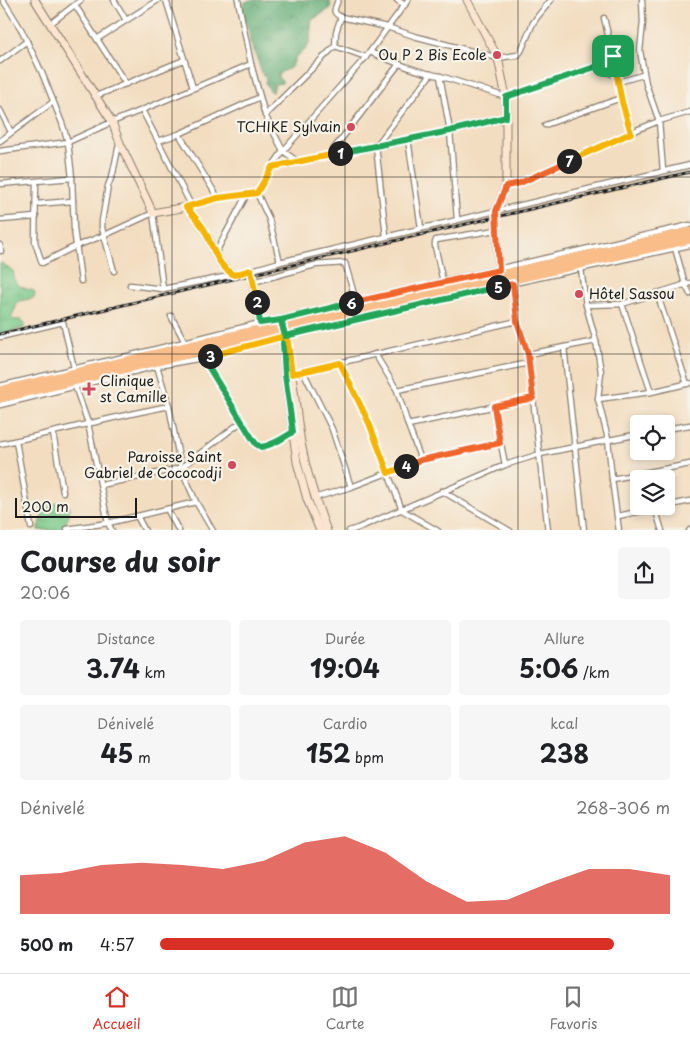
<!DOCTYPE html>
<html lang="fr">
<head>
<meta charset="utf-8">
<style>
	:root { --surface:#fff; --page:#f6f6f6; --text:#202124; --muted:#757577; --line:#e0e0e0; --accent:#d93025 }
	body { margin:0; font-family:"Playpen Sans",sans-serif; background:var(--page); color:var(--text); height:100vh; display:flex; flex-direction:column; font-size:19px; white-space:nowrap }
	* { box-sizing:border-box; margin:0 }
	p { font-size:16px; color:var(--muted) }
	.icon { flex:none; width:28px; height:28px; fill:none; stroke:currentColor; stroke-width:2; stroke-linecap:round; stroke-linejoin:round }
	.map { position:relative; height:530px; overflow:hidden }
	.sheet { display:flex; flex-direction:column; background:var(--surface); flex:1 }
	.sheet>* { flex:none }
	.controls { position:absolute; left:630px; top:415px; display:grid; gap:10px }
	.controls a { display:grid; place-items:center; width:45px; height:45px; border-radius:5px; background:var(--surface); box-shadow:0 2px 8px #0003; font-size:25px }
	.scale { position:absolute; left:15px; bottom:12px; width:122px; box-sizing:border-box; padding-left:5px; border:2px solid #1c1c1c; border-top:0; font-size:14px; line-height:18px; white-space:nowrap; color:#1c1c1c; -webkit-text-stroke:4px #f7f3e8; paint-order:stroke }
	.pin { position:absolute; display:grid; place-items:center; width:42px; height:42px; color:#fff; margin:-21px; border-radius:10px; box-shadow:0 2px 8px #0006 }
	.km { position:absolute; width:25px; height:25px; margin:-12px; border-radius:50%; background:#222; color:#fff; font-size:14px; line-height:25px; text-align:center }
	.round { display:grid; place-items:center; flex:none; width:52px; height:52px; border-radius:5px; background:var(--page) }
	.head { display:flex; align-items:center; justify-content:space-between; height:85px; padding:0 20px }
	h1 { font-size:28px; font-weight:700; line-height:38px }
	.stats { display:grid; grid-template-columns:repeat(3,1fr); gap:8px; height:85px; padding:5px 20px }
	.stats div { display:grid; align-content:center; border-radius:5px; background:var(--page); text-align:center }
	.stats b { font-size:25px; font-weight:700 }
	.stats small { font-size:14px; font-weight:400 }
	.stats p { font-size:14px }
	.chart { height:140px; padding:10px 20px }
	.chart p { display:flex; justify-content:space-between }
	.chart svg { width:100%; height:90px; margin-top:5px; fill:var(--accent); opacity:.7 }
	ul { padding:0 20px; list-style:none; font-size:16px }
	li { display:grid; grid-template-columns:80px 60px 1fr; align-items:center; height:38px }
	li i { height:12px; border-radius:6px; background:var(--accent) }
	.dock { display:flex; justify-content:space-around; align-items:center; height:70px; border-top:1px solid var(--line); background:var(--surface); font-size:14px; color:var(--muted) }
	.dock a { display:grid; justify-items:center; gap:2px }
	.dock .active { color:var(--accent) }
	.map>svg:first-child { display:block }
	.forest { fill:url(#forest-crowns); stroke:#406449 }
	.wetland { fill:url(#wetland-marsh); stroke:#4b7253 }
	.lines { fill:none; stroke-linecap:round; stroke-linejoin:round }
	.street-casing { stroke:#887c6e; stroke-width:7 }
	.secondary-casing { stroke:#887c6e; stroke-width:9 }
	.highway-casing { stroke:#887c6e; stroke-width:11 }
	.street { stroke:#fff; stroke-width:4.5 }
	.secondary { stroke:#fce5d0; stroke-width:7 }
	.highway { stroke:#f8bd89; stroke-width:9 }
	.rail-casing { stroke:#1c1c1c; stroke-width:3 }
	.rail { stroke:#f7f3e8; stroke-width:1; stroke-dasharray:4; stroke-linecap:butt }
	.split-1-casing { stroke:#fff; stroke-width:10 }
	.split-2-casing { stroke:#fff; stroke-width:10 }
	.split-3-casing { stroke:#fff; stroke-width:10 }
	.split-4-casing { stroke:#fff; stroke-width:10 }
	.split-5-casing { stroke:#fff; stroke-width:10 }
	.split-6-casing { stroke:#fff; stroke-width:10 }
	.split-7-casing { stroke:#fff; stroke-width:10 }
	.split-8-casing { stroke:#fff; stroke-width:10 }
	.split-1 { stroke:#22a559; stroke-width:6 }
	.split-2 { stroke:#f5b400; stroke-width:6 }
	.split-3 { stroke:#22a559; stroke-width:6 }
	.split-4 { stroke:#f5b400; stroke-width:6 }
	.split-5 { stroke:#f0652b; stroke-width:6 }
	.split-6 { stroke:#22a559; stroke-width:6 }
	.split-7 { stroke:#f0652b; stroke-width:6 }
	.split-8 { stroke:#f5b400; stroke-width:6 }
	.grid { fill:none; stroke:#1c1c1c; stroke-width:1; stroke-opacity:0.55 }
	.poi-dot { fill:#d1495b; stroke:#f7f3e8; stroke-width:2 }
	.labels { text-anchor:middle; stroke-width:4.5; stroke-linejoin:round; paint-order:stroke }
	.poi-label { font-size:14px; fill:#1c1c1c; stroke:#f7f3e8; text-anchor:end }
</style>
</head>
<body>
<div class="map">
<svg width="690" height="531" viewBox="0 0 690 531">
	<defs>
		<pattern id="forest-crowns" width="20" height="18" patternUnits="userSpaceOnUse" patternTransform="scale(1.25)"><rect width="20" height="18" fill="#63ad76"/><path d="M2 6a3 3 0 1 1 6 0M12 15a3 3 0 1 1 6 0" fill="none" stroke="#518c60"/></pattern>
		<pattern id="wetland-marsh" width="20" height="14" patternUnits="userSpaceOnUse" patternTransform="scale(1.25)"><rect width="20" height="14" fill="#7ac98a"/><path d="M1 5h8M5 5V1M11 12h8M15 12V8" fill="none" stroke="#69ac76"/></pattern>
	</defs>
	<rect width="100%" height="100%" fill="#f7f3e8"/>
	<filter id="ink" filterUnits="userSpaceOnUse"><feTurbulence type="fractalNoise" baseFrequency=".02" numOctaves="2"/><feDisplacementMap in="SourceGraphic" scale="10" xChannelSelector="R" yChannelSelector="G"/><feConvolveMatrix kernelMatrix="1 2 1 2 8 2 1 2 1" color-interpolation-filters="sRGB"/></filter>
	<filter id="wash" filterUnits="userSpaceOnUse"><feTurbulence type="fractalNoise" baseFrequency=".0096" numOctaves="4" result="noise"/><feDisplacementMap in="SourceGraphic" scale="20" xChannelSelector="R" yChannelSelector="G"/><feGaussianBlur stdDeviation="1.12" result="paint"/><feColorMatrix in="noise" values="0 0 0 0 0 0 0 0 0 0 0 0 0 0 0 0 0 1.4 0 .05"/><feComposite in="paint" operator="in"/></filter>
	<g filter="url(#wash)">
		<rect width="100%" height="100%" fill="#f3ddc0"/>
		<path class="forest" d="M 250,0 L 330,0 L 331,8 L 312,20 C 309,37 315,46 296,56 C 290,75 289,65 278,75 L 278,77 L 282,81 L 282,83 L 275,84 L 273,92 L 271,92 L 265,83 L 266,78 L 264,76 L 261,71 L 255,52 L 250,43 L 249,31 L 246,22 L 243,19 L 240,9 L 245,2 Z"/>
		<g class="wetland">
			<path d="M 0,263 L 3,264 L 13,271 C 15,287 20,287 34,291 L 35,295 L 33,298 L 20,301 L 16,303 L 16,307 L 11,317 L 14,320 L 22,320 L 25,324 L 24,328 L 0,334 Z"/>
			<path d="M 63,501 L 70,507 C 70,516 65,522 64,530 L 38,530 C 41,514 46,504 63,501 Z"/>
		</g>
	</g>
	<g filter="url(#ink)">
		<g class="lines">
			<defs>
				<g id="street">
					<polyline points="3,0 21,29 42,73 62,123 68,142 72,178 74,229 81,281"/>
					<polyline points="114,0 126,20"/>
					<polyline points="166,0 193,88"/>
					<polyline points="238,0 251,64 265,115 283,151 297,161"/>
					<path d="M 338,0 C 335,9 331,12 341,17 L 387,27 L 414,36 L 498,58 L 518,55 L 521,51 L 533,23 L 538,16 L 551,0"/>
					<polyline points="397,0 405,5"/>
					<polyline points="642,0 643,22 640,51 646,84 659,121 663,171"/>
					<polyline points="75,5 126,84"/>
					<polyline points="604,18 613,56 621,101 631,133"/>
					<polyline points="50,24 81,0"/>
					<polyline points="97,39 158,0"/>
					<polyline points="335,46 366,57"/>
					<path d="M 370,52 C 392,61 416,72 440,76 L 506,97 L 595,67 L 613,56"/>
					<polyline points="0,61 27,41"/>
					<polyline points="595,67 617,76"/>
					<polyline points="440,76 450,131 457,219"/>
					<polyline points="618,82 643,75"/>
					<polyline points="96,96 184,60"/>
					<polyline points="0,110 11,132"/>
					<polyline points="142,110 191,205"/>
					<polyline points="265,115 335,46 336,32 341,17"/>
					<polyline points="545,125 621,98"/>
					<polyline points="179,134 218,198"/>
					<polyline points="408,139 421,228"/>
					<polyline points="0,141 53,102"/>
					<polyline points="158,141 179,134 260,97"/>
					<polyline points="0,151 68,142 112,122 142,110 251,64"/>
					<polyline points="329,155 399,64"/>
					<polyline points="273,167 450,131 506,117"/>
					<polyline points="36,181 35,242 42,263 76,246 105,235 153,213 163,289"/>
					<polyline points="0,184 72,178"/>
					<polyline points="506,185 519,183 612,142 639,129 659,121 690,112"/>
					<polyline points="257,193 269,219 280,262"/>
					<polyline points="36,204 73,201"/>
					<polyline points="186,207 218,198 257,193 272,167 283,151 366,57 408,0"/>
					<polyline points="0,220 36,217"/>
					<polyline points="386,236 376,146 431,74"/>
					<polyline points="0,245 1,251"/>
					<polyline points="675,248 685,284 690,294"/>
					<polyline points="215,254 247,194"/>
					<polyline points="581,269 586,305 596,341 601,372 598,399 608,439 612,479 619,531"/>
					<polyline points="251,270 253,282 315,265 345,263 356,301"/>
					<polyline points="114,271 102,228 102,221 108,186 113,173 119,144"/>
					<polyline points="443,282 435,246 435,243 436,240 496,230"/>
					<polyline points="519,282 690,245"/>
					<polyline points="513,284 517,321 528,354 548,531"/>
					<polyline points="130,285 163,289 234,275 280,262 690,165"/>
					<polyline points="657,293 687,384"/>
					<polyline points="622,304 651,392"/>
					<polyline points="586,305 622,304 690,283"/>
					<polyline points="171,316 185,342"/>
					<polyline points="0,337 63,322 74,368"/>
					<polyline points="564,347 584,531"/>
					<polyline points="375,354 397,390 408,425 421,460"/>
					<polyline points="528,354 596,341"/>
					<path d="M 203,358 L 250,435 L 256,444 L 261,447 C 274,445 283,438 293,432"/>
					<polyline points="340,363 369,423 402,510 438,531"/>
					<polyline points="157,366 169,406 181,468 196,502 213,531"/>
					<polyline points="303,371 332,429 351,487"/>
					<polyline points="292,374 517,321"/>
					<path d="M 0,386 L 132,355 L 260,323 C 299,317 337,306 375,297 C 480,274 585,250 690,225"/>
					<polyline points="75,386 88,423 108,523 112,531"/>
					<polyline points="397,390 529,363"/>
					<polyline points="598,399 651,392 690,383"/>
					<polyline points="0,405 157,366 203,358 285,336"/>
					<polyline points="494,406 505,465"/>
					<polyline points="408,425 533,398"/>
					<polyline points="666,429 690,425"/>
					<polyline points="53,433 63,492"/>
					<polyline points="16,441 31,527"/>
					<path d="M 0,444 C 57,432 112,417 169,406"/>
					<polyline points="612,479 690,464"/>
					<polyline points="101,485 181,468 241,422"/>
					<polyline points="442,491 510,531"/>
					<polyline points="314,498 351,487 421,460 500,443"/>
					<polyline points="666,506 690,501"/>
					<polyline points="655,508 662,531"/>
					<polyline points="167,509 179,531"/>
					<polyline points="137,516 145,531"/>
					<polyline points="618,516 665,506"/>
					<polyline points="67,529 108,523 196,502"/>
					<polyline points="349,531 358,528 505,465 540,454 639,434"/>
					<polyline points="689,531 690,530"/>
				</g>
				<g id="secondary">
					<path d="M 35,0 L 112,122 L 120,143 L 153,213 L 186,207 C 192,214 199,221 204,229 C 213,246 216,265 234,275"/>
					<polyline points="467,0 498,58 506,97 506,185 496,211 496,217 499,275"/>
					<polyline points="253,282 260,323 263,333"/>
					<path d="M 283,327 C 292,360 294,396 299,430 C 304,466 314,497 327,531"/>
					<polyline points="285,336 283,343 285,375 297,462 307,499 320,531"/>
				</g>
				<g id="highway">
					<polyline points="0,391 262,329 690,232"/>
					<polyline points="0,398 264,336 690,239"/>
				</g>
			</defs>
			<use href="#street" class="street-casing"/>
			<use href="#secondary" class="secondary-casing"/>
			<use href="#highway" class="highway-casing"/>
			<use href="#street" class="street"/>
			<use href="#secondary" class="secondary"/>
			<use href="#highway" class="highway"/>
			<defs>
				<polyline id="rail" points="0,334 496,217 690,172"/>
			</defs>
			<use href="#rail" class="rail-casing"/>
			<use href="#rail" class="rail"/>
		</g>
	</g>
	<g class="lines" filter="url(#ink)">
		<defs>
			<polyline id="split-1" points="340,153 450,131 506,117 506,97 595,67 613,56"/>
			<path id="split-2" d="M 257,302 L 251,270 L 234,275 C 216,265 213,246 204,229 C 199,221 192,214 186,207 L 218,198 L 257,193 L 272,167 L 340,153"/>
			<path id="split-3" d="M 210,356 L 203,358 L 250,435 L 256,444 L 261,447 C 274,445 283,438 293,432 L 285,375 L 283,343 L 285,336 L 281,320 L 260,323 L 257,302"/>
			<polyline id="split-4" points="210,356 285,336 288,342 292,374 340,363 369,423 388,473 406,466"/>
			<polyline id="split-5" points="406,466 421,460 500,443 494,406 533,398 528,354 517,321 513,284 498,287"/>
			<polyline id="split-6" points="351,303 281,320 285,336 498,287"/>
			<polyline id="split-7" points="351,303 499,270 496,211 506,186 520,183 569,161"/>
			<polyline id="split-8" points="569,161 631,133 622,102 613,56"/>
		</defs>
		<use href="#split-1" class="split-1-casing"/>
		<use href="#split-2" class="split-2-casing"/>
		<use href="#split-3" class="split-3-casing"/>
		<use href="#split-4" class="split-4-casing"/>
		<use href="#split-5" class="split-5-casing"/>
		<use href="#split-6" class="split-6-casing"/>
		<use href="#split-7" class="split-7-casing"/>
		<use href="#split-8" class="split-8-casing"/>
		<use href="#split-1" class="split-1"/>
		<use href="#split-2" class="split-2"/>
		<use href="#split-3" class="split-3"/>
		<use href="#split-4" class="split-4"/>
		<use href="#split-5" class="split-5"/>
		<use href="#split-6" class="split-6"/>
		<use href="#split-7" class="split-7"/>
		<use href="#split-8" class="split-8"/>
	</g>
	<path class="grid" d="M 172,0 L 172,531M 345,0 L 345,531M 518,0 L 518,531M 0,177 L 690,177M 0,354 L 690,354"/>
	<g class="poi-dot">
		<circle cx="497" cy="55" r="5"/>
		<circle cx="351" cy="127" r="5"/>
		<circle cx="579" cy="294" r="5"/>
		<path d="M86.5 381.5h5v5h5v5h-5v5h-5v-5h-5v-5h5z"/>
		<circle cx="232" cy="465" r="5"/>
	</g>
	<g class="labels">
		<g class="poi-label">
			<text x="487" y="60">Ou P 2 Bis Ecole</text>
			<text x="341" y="132">TCHIKE Sylvain</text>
			<text x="589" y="299" text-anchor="start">Hôtel Sassou</text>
			<text x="100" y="386" text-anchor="start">Clinique<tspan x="100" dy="16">st Camille</tspan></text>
			<text x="222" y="462">Paroisse Saint<tspan x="222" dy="16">Gabriel de Cococodji</tspan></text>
		</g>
	</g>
</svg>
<div class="controls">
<a><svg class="icon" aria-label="locate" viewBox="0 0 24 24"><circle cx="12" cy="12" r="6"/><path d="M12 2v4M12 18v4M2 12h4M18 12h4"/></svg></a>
<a><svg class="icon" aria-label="layers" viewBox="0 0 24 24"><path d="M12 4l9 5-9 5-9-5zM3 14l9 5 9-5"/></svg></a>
</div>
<div class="scale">200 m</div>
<div class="pin" style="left:613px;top:56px;background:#1e9e55"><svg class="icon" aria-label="arrive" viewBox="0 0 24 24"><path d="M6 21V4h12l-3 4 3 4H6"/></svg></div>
<b class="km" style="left:340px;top:153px">1</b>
<b class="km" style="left:257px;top:302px">2</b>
<b class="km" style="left:210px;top:356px">3</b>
<b class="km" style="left:406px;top:466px">4</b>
<b class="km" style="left:498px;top:287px">5</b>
<b class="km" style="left:351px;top:303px">6</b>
<b class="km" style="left:569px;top:161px">7</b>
</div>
<section class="sheet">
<div class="head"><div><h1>Course du soir</h1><p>20:06</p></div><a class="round"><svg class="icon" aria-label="share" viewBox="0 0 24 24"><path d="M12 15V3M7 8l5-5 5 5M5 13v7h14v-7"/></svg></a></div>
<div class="stats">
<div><p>Distance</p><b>3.74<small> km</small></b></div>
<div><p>Durée</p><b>19:04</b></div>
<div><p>Allure</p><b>5:06<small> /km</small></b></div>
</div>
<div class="stats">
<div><p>Dénivelé</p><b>45<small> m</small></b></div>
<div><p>Cardio</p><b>152<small> bpm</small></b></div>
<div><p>kcal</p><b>238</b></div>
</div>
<div class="chart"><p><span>Dénivelé</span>268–306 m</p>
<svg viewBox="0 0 160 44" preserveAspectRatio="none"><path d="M0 44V25L10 24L20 20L30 19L40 20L50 22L60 18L70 9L80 6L90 14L100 28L110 38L120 37L130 29L140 22L150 22L160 25V44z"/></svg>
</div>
<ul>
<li><b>500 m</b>4:57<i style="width:89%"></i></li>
</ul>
</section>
<nav class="dock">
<a class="active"><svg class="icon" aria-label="home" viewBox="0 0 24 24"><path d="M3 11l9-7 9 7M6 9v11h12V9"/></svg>Accueil</a>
<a><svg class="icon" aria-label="map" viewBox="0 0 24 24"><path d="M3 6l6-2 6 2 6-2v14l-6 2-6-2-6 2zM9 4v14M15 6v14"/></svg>Carte</a>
<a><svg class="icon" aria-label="saved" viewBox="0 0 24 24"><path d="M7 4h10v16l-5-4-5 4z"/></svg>Favoris</a>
</nav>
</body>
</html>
